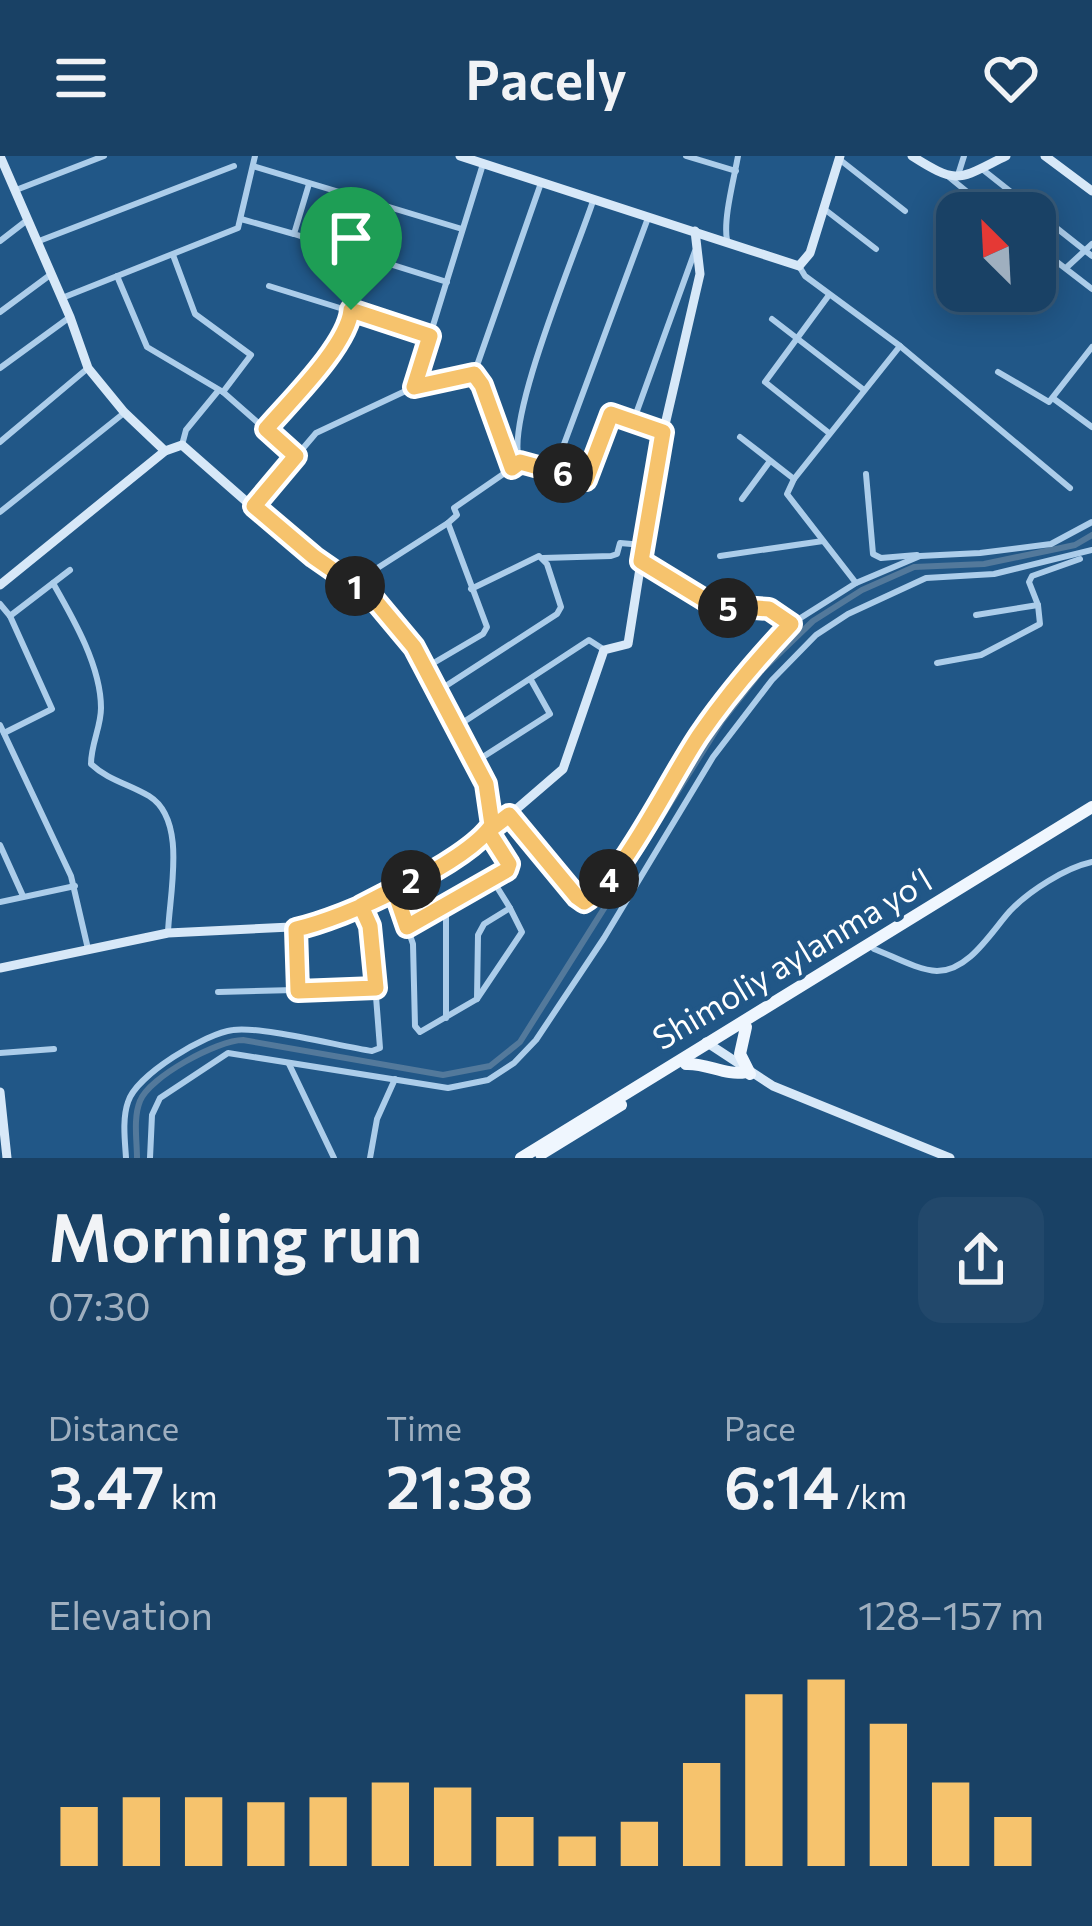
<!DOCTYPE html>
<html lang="en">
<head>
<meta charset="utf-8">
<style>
	:root { --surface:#194165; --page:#22486b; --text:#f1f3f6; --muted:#9fafbf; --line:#375a79; --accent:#f6c36d }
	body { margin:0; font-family:Commissioner,sans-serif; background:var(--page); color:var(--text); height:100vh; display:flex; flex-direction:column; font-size:45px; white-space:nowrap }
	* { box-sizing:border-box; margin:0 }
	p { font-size:39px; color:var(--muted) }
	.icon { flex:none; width:66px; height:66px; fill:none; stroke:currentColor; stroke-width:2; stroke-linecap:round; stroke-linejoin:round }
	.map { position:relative; height:1002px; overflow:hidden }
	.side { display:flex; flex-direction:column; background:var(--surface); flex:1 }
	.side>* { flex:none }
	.needle { width:78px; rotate:336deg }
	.fabs { position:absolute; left:936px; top:36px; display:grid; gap:24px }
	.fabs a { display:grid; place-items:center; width:120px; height:120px; border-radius:24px; background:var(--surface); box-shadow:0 6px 30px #0003,0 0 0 3px var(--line); font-size:60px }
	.pin { position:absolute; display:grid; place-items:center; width:102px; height:102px; color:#fff; margin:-123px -51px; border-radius:50% 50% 50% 0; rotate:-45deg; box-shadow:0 0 12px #0007 }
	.pin .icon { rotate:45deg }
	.km { position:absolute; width:60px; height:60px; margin:-30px; border-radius:50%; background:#222; color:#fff; font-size:33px; line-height:60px; text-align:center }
	.round { display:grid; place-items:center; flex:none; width:126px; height:126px; border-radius:24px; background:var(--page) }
	.head { display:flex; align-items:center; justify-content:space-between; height:204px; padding:0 48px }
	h1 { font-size:66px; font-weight:600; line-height:90px }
	.metrics { display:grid; grid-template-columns:repeat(3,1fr); gap:18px; height:204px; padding:12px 48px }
	.metrics div { display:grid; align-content:center }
	.metrics b { font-size:60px; font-weight:600 }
	.metrics small { font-size:33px; font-weight:400 }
	.metrics p { font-size:33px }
	.chart { height:336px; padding:24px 48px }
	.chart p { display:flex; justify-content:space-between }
	.chart svg { width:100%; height:216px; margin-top:12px; stroke:var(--accent); stroke-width:6 }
	header { display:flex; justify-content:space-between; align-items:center; height:156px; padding:0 48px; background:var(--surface); font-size:54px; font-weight:600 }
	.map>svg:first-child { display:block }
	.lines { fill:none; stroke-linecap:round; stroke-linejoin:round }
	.canal { stroke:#53799b; stroke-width:6 }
	.street { stroke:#accdea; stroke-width:6 }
	.secondary { stroke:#d7e8f8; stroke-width:9 }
	.primary { stroke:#eff6fe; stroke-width:12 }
	.route-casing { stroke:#fff; stroke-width:24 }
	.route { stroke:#f6c36d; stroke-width:15 }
	.labels { text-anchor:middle; stroke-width:9; stroke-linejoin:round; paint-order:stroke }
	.street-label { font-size:33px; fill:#fff; stroke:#215787 }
</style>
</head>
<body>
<header><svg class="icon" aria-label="menu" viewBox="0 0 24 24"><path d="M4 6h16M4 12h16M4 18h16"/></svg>Pacely<svg class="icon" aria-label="heart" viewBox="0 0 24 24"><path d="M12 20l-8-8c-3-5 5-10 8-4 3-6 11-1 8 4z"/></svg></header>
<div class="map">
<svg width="1092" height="1002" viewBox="0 0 1092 1002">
	<rect width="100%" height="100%" fill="#215787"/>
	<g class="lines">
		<path class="canal" d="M 137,1002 C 137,985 133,962 140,945 C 149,921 218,884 243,884 L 443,919 L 490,910 L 520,886 L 722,565 L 763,513 L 813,465 L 862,434 L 914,411 L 984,408 L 1075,389 L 1092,379"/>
		<g class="street">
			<polyline points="686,0 736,15"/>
			<polyline points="839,3 905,55"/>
			<polyline points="253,10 462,73"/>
			<polyline points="982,13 1092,100"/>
			<polyline points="958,19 964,0"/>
			<polyline points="949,21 993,57"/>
			<polyline points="309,28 294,78 447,126"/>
			<polyline points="16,34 104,0"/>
			<polyline points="823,52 876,93"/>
			<polyline points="241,63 294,78"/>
			<path d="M 727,84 C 723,63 734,23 738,0"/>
			<polyline points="0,85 26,65"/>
			<polyline points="39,85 234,10"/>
			<polyline points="1035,89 1092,133"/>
			<polyline points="173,99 195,158 251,199 223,236"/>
			<polyline points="799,110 805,120 900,190 1070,332"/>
			<polyline points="1066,112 1092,88"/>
			<polyline points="117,120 147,191 223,236 296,300"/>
			<polyline points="269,130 430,180"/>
			<polyline points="62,142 238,72 255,0"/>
			<polyline points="0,156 50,119"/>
			<polyline points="772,163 864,234"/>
			<polyline points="0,212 70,161"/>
			<polyline points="998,216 1049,246 1092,191"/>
			<polyline points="414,231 483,8"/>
			<polyline points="1054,243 1092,271"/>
			<polyline points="633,266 695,95"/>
			<polyline points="266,273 336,189 351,156"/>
			<polyline points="829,277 765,226 829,139"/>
			<polyline points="740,281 794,323"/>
			<polyline points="0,286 88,212"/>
			<polyline points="182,289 186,274 218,235"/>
			<path d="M 520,306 C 503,267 577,94 593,45"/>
			<polyline points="512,312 520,306 554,315 648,62"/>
			<polyline points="554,315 587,324 611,258 663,276"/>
			<polyline points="866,318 873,398 881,402 917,399"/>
			<polyline points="742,343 770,305"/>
			<polyline points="254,350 316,277 414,231 474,218"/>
			<polyline points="0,356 124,257"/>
			<polyline points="720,400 823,385"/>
			<polyline points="543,402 611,400 617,398 620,387 643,389"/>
			<path d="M 641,405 C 664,421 689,444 717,451 C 744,458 769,444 791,468"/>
			<path d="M 53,427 C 73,462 101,510 101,552 C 101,571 91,588 91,608 C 108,624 129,628 149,640 C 188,664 169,739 168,777"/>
			<polyline points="354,427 448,367 457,359 454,352 512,312 474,218 541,27"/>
			<polyline points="856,427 787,338 794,323 900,190"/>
			<polyline points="0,448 10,460 70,414"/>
			<polyline points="976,459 1038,449 1029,426 1032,420 1080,403"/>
			<polyline points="937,507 981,499 1040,468 1038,449"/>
			<polyline points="425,512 483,478 487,471 448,367"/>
			<polyline points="438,535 557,458 561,451 547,408 539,400 471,433"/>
			<polyline points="0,569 71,720 88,793"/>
			<polyline points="456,571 589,484 603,493"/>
			<polyline points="4,577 52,553 10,460"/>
			<polyline points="475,606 550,558 531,524"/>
			<polyline points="509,659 577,741 587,744 605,728 703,573 791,468 856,427 920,400 980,397 1051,388 1092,366"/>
			<polyline points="0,689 23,740"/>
			<polyline points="394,733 413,788 415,870 420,876 477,843 478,779 484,768 510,752 492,723 509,713 509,708 488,675"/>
			<polyline points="0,746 75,730"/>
			<polyline points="407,771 446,749"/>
			<polyline points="296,773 297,835"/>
			<path d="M 874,793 C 893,800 917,814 937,815 C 969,815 991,776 1010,755 C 1029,735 1065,712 1092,706"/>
			<polyline points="218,836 376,832"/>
			<polyline points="477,843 522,776 510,752"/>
			<polyline points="446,862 446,749 491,724"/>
			<polyline points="0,897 54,893"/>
			<polyline points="289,908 334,1002"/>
			<path d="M 126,1002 C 125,985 122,963 128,946 C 136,919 206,877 233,874 C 261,870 339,890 372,895 L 380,892 L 371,776 L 361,750"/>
			<polyline points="150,1002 152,959 160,942 228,897 448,932 488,924 514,907 536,884 604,782 713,601 772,524 816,479 848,458 926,422 994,418 1092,394"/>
			<polyline points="370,1002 377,963 395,923"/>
		</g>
		<g class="secondary">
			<polyline points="0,0 70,161 88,212 124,256 165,295"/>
			<polyline points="460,0 799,110 810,97 840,0"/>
			<path d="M 912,0 C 959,30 959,23 1006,0"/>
			<polyline points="1045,0 1092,35"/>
			<polyline points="0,429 165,295 182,289 273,369 373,442 414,491 486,628 493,657 491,671"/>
			<polyline points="0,812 168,777 312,770 333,765 425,718 476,688 563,613 604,494 628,488 658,299 700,118 695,75"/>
			<polyline points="706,886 773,930 950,1002"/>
			<polyline points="0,936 7,1002"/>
		</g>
		<g class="primary">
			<polyline points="746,871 740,898 750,918"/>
			<path d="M 686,908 C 708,907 725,920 746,916"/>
			<polyline points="541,998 621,949"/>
			<polyline points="521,1002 1092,651"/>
		</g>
	</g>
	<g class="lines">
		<defs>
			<path id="route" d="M 351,154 C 348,189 290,245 266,273 L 296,300 L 254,350 L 314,401 L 373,442 L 414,491 L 486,628 L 492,669 C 466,708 343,763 296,773 L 298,835 L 376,832 L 370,770 L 361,750 L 394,733 L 407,771 L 507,714 L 509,708 L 488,675 L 509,659 L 577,741 L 584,746 C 625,721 671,620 701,577 C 728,538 759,502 791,468 L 769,453 L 713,449 L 641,405 L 663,276 L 611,258 L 586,324 L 520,306 L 512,312 L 482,229 L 474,218 L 414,231 L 430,180 L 351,154"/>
		</defs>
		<use href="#route" class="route-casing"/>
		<use href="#route" class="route"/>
	</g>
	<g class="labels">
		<g class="street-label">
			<text transform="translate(792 803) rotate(-31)" y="12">Shimoliy aylanma yoʻl</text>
		</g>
	</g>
</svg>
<div class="fabs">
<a><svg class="needle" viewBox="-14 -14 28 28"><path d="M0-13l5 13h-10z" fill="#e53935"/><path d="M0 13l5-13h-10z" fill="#9fafbf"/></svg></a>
</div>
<div class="pin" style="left:351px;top:154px;background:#1e9e55"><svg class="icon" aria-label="arrive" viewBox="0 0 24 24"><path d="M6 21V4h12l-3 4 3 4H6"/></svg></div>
<b class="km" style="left:355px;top:430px">1</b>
<b class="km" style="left:411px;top:724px">2</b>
<b class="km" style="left:609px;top:723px">4</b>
<b class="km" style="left:728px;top:452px">5</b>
<b class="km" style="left:563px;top:317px">6</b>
</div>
<section class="side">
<div class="head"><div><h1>Morning run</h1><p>07:30</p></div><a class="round"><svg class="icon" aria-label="share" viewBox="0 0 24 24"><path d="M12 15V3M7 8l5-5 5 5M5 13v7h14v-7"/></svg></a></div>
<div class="metrics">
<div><p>Distance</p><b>3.47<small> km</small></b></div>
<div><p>Time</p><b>21:38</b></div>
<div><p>Pace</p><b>6:14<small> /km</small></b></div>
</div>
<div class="chart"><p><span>Elevation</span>128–157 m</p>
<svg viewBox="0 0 160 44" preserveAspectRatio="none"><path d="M5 44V32M15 44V30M25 44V30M35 44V31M45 44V30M55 44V27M65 44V28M75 44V34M85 44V38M95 44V35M105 44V23M115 44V9M125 44V6M135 44V15M145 44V27M155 44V34"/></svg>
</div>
</section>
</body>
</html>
